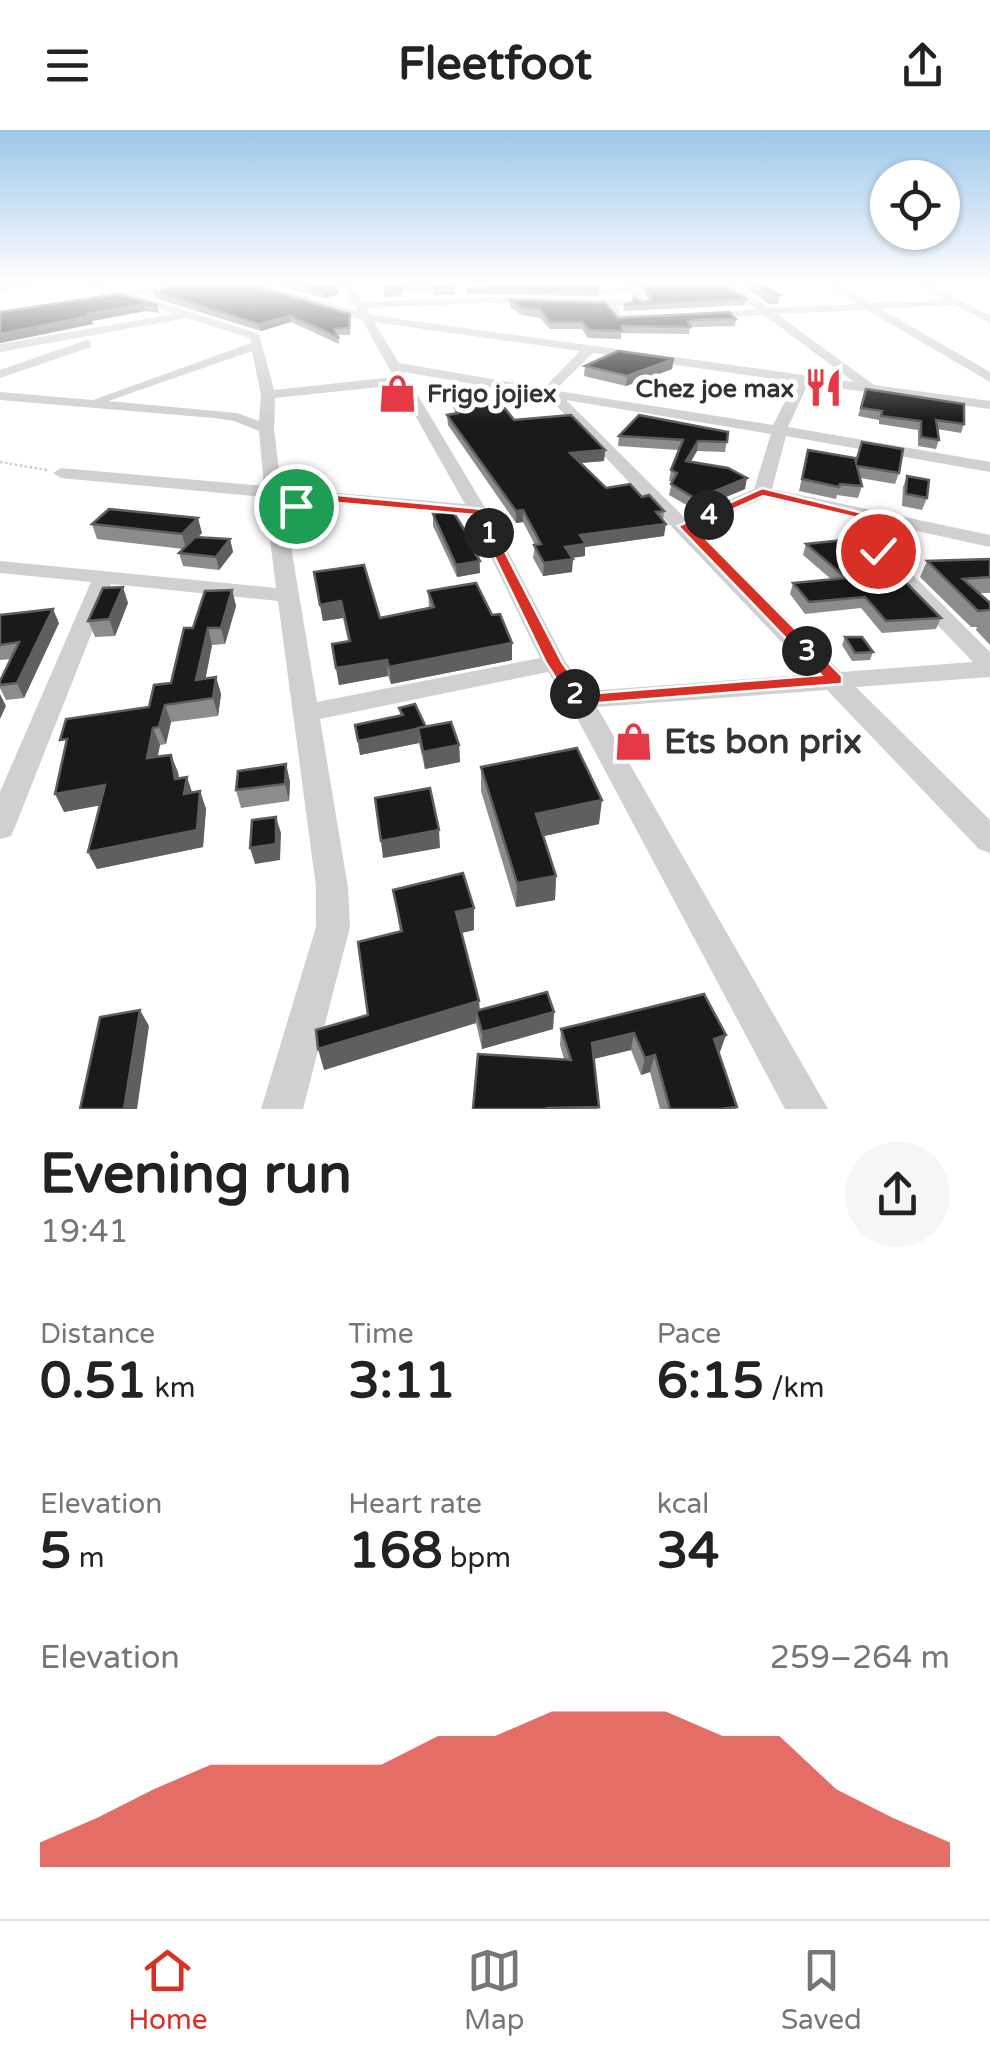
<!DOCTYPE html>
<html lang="en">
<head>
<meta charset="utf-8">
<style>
	:root { --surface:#fff; --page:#f6f6f6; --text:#222; --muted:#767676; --line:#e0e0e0; --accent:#d93025 }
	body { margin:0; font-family:"Varela Round",sans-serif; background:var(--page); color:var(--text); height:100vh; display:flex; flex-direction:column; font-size:38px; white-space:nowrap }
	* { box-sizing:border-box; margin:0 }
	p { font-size:32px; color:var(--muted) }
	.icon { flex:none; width:55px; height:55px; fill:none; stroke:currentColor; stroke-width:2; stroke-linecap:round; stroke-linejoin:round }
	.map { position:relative; height:979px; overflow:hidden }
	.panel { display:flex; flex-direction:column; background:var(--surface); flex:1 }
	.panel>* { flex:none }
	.tools { position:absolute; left:870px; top:30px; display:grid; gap:20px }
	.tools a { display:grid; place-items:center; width:90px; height:90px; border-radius:50%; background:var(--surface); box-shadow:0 2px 8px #0004; font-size:50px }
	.pin { position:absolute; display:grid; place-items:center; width:85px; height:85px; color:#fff; margin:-42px; border:5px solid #fff; border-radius:50%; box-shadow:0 2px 10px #0007 }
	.km { position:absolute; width:50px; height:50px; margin:-25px; border-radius:50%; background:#222; color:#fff; font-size:28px; line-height:50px; text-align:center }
	.round { display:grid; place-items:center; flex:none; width:105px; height:105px; border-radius:52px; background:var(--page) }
	.head { display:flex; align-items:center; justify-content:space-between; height:170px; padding:0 40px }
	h1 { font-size:55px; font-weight:700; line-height:75px }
	.figures { display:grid; grid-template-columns:repeat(3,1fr); gap:15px; height:170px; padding:10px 40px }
	.figures div { display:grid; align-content:center }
	.figures b { font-size:50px; font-weight:700 }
	.figures small { font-size:28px; font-weight:400 }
	.figures p { font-size:28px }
	.chart { height:280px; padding:20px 40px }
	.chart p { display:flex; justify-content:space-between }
	.chart svg { width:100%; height:180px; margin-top:10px; fill:var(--accent); opacity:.7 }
	header { display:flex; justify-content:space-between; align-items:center; height:130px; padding:0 40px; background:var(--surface); font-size:45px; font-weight:700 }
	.dock { display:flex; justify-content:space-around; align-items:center; height:140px; border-top:2px solid var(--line); background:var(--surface); font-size:28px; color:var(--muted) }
	.dock a { display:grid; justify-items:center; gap:5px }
	.dock .selected { color:var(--accent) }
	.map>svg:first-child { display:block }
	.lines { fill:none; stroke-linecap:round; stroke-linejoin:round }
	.path { stroke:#cdcdcd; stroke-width:2.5; stroke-dasharray:2.5 2.5; stroke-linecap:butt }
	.lane { stroke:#d0d0d0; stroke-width:5 }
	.street { fill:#d0d0d0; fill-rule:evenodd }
	.wall { fill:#8c8c8c }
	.shaded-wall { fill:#5f5f5f }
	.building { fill:#1a1a1a; stroke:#5f5f5f; stroke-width:2.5 }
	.route { fill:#d93025; stroke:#fff; stroke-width:2.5 }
	.labels { text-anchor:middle; stroke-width:10; stroke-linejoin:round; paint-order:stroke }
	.far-poi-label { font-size:25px; font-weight:bold; fill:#333; stroke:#fff; text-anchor:end }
	.near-poi-label { font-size:35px; font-weight:bold; fill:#333; stroke:#fff; text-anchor:start }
</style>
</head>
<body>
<header><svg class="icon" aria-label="menu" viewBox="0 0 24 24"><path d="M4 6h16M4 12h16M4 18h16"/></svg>Fleetfoot<svg class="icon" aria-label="share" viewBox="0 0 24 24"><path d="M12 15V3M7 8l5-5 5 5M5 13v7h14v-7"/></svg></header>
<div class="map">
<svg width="990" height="979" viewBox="0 0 990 979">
	<rect width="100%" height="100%" fill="#fff"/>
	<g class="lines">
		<polyline class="path" points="0,332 47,340"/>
		<polyline class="lane" points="602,161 636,160"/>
		<g class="street">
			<polygon points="24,153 48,153 0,162 0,156"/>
			<path d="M 82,153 L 96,153 L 125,162 L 193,153 L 136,165 L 259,204 L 274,260 L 394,247 L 362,190 L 241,153 L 256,153 L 357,181 L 341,153 L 351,153 L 362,172 L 489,167 L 626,170 L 630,175 L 617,176 L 621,185 L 642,184 L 646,189 L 613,190 L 606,176 L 489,173 L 366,178 L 370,185 L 854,252 L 764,185 L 704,188 L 699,185 L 756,179 L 722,153 L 733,153 L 769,178 L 857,174 L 824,153 L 835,153 L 871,173 L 944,170 L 916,153 L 928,153 L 990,186 L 990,193 L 955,175 L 881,179 L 990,242 L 990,252 L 867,180 L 777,184 L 874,255 L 990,271 L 990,279 L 808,254 L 788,297 L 990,332 L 990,342 L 786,306 L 772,359 L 990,405 L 990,417 L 880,393 L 887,419 L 990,522 L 990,547 L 856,557 L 990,690 L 990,723 L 979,719 L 827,560 L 597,577 L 828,979 L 785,979 L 569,573 L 548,542 L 320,589 L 348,757 L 350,797 L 303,979 L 261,979 L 316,797 L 316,757 L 278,471 L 111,454 L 15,697 L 11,706 L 0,709 L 0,662 L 91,452 L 0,443 L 0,431 L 276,458 L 265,367 L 61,348 L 53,343 L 61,338 L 264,356 L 259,301 L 234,291 L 214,288 L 0,270 L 0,262 L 93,270 L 251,213 L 250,208 L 187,188 L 0,222 L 0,214 L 175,184 ZM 374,192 L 580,221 L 544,258 L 399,233 ZM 252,221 L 261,265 L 259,291 L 237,283 L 108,271 ZM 593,223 L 795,252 L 773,295 L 558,261 L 557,258 ZM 404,242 L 548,267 L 812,544 L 587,561 L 565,531 L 487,381 ZM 398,255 L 465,374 L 281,358 L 274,299 L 275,268 ZM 566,270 L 771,304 L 754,359 L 686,389 ZM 764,368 L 860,389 L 870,425 L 973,532 L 841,542 L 695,398 ZM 283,369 L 471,386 L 540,528 L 317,572 Z"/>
			<polygon points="462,153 600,153 595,156"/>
			<polygon points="626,153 636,153 648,175 640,175"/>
			<polygon points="87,210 91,211 91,217 0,248 0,240"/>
		</g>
	</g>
	<g class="wall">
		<polygon points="281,153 336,153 339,164 324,168 281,156"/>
		<polygon points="392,153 454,153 455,165 434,165 434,159 403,160 402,167 384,167 384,160"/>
		<polygon points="638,153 722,153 746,169 745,175 623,181 624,175 649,171"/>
		<polygon points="745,153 761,153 780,165 778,174 769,174 745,157"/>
		<polygon points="467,159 599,162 599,166 467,164"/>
		<polygon points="153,161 351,190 350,205 338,205 339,214 291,192 261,201 155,168"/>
		<polygon points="118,164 157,175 159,183 145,181 92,191 93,194 0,213 0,182"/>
		<polygon points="510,170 618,188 736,189 735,196 693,197 690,198 689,204 621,203 621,209 588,208 582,199 550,199 540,188 522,185 510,177"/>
		<polygon points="585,236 672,239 626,256 584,246"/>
		<polygon points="866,259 964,294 961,303 937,299 939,310 936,319 918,316 918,300 879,294 879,290 858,286"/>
		<polygon points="455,278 514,290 605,320 604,331 580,333 606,358 642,367 664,381 663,390 664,406 585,417 585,426 572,428 572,442 543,446 533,428 535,415 523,392 516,393 448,295 447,285 455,284"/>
		<polygon points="728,302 725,322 697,321 690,332 745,359 695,380 669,365 672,352 669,351 671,340 678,320 618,316 619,306"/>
		<polygon points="808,320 856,332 899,343 895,354 860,348 862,356 858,368 837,365 836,369 799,361"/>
		<polygon points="907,346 927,368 922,380 902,376 903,357"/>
		<polygon points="433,384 479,423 480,443 457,447 433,396"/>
		<polygon points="92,394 202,403 198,407 230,409 233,422 219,440 183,436 179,423 183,419 97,409"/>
		<polygon points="806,414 863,434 941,488 936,499 882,503 861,478 805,484 790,464 793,453 831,449 803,425"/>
		<polygon points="990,429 990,463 979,463 990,473 990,515 976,500 977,497 971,497 920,447 927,431"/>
		<polygon points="314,442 380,488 429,478 428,461 492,485 512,513 512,530 391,554 388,546 339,555 332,514 348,511 343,488 323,491"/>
		<polygon points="232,460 236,476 225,514 212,515 205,549 216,547 221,564 218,586 171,592 166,614 160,615 157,626 178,642 179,648 192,662 200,661 206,679 203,717 97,739 88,722 100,675 64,682 149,577 171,553 193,498"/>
		<polygon points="128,473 115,506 95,507 88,491"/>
		<polygon points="0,485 59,493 24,568 6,570 0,558 0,551 11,529 0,530"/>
		<polygon points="845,507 873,522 870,530 852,531 842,515"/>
		<polygon points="399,578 426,597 459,615 460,632 425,639 419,613 360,625 355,595 400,585"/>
		<polygon points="286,634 290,652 289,671 241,678 236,660"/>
		<polygon points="481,637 599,694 544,706 556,746 555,770 516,777 481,661"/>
		<polygon points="393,760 474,778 474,800 462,803 479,871 480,880 554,882 553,899 482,919 476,893 324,940 368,885 400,802"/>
		<polygon points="561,899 726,905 718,922 737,977 736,979 660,979 650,942 641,945 631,920 594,929 598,979 473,979 564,929 560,915"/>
	</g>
	<g class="shaded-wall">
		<polygon points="338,157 339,164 324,168 323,161"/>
		<polygon points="143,174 145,181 92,191 93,194 0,213 0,204 88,184"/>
		<polygon points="290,186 291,192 261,201 259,194"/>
		<polygon points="674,229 672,239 626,256 627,246"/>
		<polygon points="698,311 697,321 685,342 686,331"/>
		<polygon points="605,320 604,331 569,334 570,323"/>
		<polygon points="747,348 745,359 695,380 696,369"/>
		<polygon points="523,380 523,392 516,393 516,381"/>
		<polygon points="198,388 202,403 186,419 182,404"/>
		<polygon points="666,394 664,406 585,417 585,426 565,429 565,417 580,405"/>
		<polygon points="230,409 233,422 219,440 216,427"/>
		<polygon points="475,423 479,423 480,443 457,447 456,435"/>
		<polygon points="573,429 572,442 543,446 544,433"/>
		<polygon points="123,457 128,473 115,506 109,489"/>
		<polygon points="232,460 236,476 225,514 221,498"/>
		<polygon points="341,471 343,488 323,491 320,475"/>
		<polygon points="53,479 59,493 24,568 17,553"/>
		<polygon points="208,498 212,515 202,567 196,550"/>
		<polygon points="512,513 512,530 391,554 389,537"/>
		<polygon points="387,530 388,546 339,555 336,538"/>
		<polygon points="216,547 221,564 218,586 213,568"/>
		<polygon points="0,564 6,576 0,589"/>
		<polygon points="165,575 171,592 166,614 159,597"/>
		<polygon points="153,598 160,615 154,645 147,628"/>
		<polygon points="418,598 419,613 360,625 358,611"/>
		<polygon points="459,615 460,632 425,639 423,622"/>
		<polygon points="171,625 178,642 181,666 175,649"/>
		<polygon points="286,634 290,652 289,671 285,654"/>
		<polygon points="187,647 193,665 184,664"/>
		<polygon points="105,655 113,673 64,682 55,664"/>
		<polygon points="200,661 206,679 203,717 97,739 88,722"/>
		<polygon points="602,670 599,694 535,708 536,684"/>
		<polygon points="276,687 281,703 280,730 255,734 250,718"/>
		<polygon points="439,700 440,718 383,728 381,711"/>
		<polygon points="556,746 555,770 516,777 517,753"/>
		<polygon points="474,778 474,800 457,804 456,782"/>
		<polygon points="479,871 480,892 476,881 476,893 324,940 318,919"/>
		<polygon points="140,880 149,896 137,979 124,979"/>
		<polygon points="554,882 553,899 482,919 482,902"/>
		<polygon points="634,903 631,920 589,930 592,913"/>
		<polygon points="726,905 720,922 708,925 714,909"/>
		<polygon points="655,925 650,942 641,945 645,928"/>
	</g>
	<g class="building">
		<polygon points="193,153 239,153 256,156 350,184 349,198 334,199 338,207 290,186 259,194 153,161"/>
		<polygon points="293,153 336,153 338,157 323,161"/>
		<polygon points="392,153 419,153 402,153 402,160 384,160"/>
		<polygon points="433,153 454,153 454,158 434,159"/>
		<polygon points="642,153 722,153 746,169 624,175 633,172 634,166 641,173 652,170"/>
		<polygon points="752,153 761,153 780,165 771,166"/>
		<polygon points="524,154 596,155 599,162 467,159"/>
		<polygon points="118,164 157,175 143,174 88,184 91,186 0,204 0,182"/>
		<polygon points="510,170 605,173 618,188 729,182 736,189 694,190 688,192 690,197 622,196 622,201 589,200 582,192 550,192 540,180 522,178"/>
		<polygon points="618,221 674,229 627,246 585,236"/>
		<polygon points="866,259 964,274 964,294 936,290 939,310 921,307 921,291 881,286 882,281 861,278"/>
		<polygon points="501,273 514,290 571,285 605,320 570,323 606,358 630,354 642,367 649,365 664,381 656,382 666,394 580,405 586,414 565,417 573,429 544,433 534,415 541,414 523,380 516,381 447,285 458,283 455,278"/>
		<polygon points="639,285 728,302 727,312 698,311 686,331 728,338 747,348 696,369 671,354 677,343 671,340 683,310 619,306"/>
		<polygon points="862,312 903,319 899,343 857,336 862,356 840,354 839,357 802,349 808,320 855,328 856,332"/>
		<polygon points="907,346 929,350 927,368 906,364"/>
		<polygon points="109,379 198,388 182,404 92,394"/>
		<polygon points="452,380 479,423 475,423 480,431 456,435 433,384"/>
		<polygon points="195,407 230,409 216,427 179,423"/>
		<polygon points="852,409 863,434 885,431 941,488 886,491 865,467 809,472 793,453 846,448 806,414"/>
		<polygon points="990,429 990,447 963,449 990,473 990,480 978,481 927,431"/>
		<polygon points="364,435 380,488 434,477 428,461 476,453 492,485 500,484 512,513 389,537 387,530 336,538 332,514 350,511 341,471 320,475 314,442"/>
		<polygon points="123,457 109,489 88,491 103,458"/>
		<polygon points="232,460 221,498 208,498 196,550 216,547 213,568 165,575 159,597 153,598 147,628 171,625 175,649 187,647 184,664 200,661 197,700 88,722 105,655 55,664 67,609 60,610 66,589 149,577 154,555 171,553 184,498 193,498 205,461"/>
		<polygon points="53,479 17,553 0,555 0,551 19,512 0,515 0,485"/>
		<polygon points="845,507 862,507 873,522 855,523"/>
		<polygon points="415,574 426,597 358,611 355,595 403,585 399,578"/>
		<polygon points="451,592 459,615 423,622 418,598"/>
		<polygon points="577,618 602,670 536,684 556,746 517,753 481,637"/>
		<polygon points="286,634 285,654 236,660 238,641"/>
		<polygon points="430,658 439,700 381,711 375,668"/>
		<polygon points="276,687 276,714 250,718 252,690"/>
		<polygon points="463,743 474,778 456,782 479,871 318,919 316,900 368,885 358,812 402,801 393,760"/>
		<polygon points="547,862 554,882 482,902 476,881"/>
		<polygon points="704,864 726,905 714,909 737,977 721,979 670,979 655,925 645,928 634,903 592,913 599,977 547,978 547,979 473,979 478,924 571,930 561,899"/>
		<polygon points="140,880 124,979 80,979 100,887"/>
	</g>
	<linearGradient id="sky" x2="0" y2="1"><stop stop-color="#9ec6ea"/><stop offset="0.53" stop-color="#fff"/><stop offset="1" stop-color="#fff" stop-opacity="0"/></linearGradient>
	<rect width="990" height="290" fill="url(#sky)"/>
	<polygon class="route" points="762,358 875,386 885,421 878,425 870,421 862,389 763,366 694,397 842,546 842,554 573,575 546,533 474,385 327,372 296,380 290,376 327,364 483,379 562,532 585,564 821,545 678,396"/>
	<defs>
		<symbol id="restaurant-bare" viewBox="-9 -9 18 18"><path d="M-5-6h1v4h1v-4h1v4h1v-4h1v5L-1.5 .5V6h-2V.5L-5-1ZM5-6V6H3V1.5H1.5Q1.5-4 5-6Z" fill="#e63946" stroke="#fff" stroke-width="2.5" paint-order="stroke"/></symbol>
		<symbol id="shop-bare" viewBox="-9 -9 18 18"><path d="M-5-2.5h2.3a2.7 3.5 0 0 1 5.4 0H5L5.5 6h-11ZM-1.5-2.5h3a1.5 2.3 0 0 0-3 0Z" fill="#e63946" stroke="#fff" stroke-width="2.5" paint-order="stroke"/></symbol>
	</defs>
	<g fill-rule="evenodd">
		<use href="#restaurant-bare" x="796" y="230" width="55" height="55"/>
		<use href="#shop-bare" x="370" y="236" width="55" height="55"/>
		<use href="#shop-bare" x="606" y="584" width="55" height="55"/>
	</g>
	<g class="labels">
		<g class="far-poi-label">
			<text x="794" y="267">Chez joe max</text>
			<text x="427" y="272" text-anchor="start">Frigo jojiex</text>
		</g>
		<g class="near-poi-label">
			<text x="664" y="623">Ets bon prix</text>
		</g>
	</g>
</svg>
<div class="tools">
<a><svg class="icon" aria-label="locate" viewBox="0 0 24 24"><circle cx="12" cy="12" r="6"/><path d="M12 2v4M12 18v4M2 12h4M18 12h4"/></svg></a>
</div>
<div class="pin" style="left:296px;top:376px;background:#1e9e55"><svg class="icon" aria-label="arrive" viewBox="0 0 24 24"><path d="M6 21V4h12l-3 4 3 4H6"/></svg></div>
<div class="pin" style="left:878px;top:421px;background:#d93025"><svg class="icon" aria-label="check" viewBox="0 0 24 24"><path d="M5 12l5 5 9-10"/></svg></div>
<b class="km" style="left:489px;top:403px">1</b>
<b class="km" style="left:575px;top:564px">2</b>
<b class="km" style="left:807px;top:521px">3</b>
<b class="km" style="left:709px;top:385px">4</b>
</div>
<section class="panel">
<div class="head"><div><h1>Evening run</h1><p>19:41</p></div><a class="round"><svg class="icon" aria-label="share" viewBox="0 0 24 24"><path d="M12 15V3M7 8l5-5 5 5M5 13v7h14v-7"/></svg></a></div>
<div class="figures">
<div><p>Distance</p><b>0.51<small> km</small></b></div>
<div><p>Time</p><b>3:11</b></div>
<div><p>Pace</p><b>6:15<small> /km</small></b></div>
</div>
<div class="figures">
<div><p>Elevation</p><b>5<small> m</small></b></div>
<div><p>Heart rate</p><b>168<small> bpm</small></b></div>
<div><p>kcal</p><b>34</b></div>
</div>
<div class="chart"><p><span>Elevation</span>259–264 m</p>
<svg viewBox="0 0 160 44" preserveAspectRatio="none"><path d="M0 44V38L10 32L20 25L30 19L40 19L50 19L60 19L70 12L80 12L90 6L100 6L110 6L120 12L130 12L140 25L150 32L160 38V44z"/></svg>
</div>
</section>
<nav class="dock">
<a class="selected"><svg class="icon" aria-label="home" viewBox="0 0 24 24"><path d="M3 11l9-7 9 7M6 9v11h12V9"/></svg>Home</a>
<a><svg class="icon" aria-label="map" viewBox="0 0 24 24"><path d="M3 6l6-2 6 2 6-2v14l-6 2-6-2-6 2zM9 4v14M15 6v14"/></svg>Map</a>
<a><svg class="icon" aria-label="saved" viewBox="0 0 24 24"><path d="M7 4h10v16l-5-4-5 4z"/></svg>Saved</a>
</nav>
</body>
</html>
